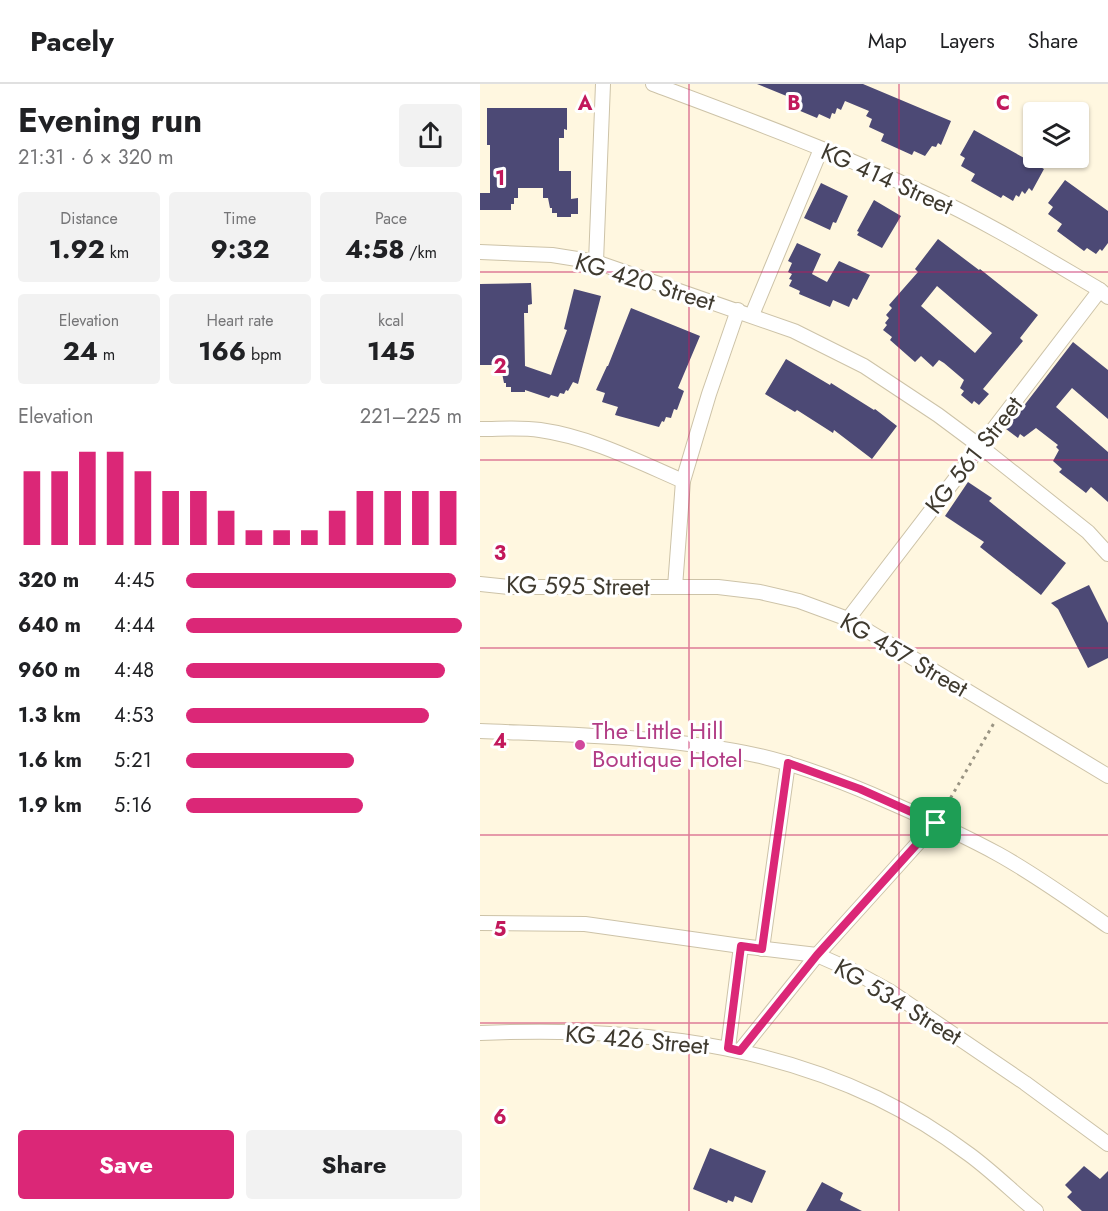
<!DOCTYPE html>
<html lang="en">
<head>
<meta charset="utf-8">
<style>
	:root { --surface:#fff; --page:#f2f2f2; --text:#202124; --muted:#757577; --line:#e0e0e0; --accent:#db2777 }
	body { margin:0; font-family:Jost,sans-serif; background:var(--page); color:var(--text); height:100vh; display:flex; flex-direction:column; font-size:22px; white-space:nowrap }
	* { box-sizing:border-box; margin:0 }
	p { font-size:20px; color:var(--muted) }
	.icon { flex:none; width:33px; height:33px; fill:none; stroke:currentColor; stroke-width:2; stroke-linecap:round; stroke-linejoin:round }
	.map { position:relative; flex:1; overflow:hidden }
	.details { display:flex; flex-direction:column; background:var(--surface); width:480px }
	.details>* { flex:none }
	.fabs { position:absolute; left:543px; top:18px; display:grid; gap:12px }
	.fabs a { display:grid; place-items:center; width:66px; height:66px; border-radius:6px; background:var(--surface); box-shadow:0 2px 4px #0004; font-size:30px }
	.pin { position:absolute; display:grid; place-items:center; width:51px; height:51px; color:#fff; margin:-26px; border-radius:12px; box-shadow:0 3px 9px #0006 }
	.round { display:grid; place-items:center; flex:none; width:63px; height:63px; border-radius:6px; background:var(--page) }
	.head { display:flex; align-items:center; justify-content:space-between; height:102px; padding:0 18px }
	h1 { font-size:33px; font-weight:700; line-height:45px }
	.stats { display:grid; grid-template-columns:repeat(3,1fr); gap:9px; height:102px; padding:6px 18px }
	.stats div { display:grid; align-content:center; border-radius:6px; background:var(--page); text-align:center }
	.stats b { font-size:26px; font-weight:700 }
	.stats small { font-size:16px; font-weight:400 }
	.stats p { font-size:16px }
	.chart { height:168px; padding:12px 18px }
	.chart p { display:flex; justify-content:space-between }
	.chart svg { width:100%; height:108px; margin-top:6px; stroke:var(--accent); stroke-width:6 }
	.cta { display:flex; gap:12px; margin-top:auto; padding:12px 18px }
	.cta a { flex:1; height:69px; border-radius:6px; background:var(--accent); color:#fff; font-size:24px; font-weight:700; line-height:69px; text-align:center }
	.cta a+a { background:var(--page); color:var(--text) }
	ul { padding:0 18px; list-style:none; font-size:20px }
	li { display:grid; grid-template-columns:96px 72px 1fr; align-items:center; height:45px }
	li i { height:15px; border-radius:8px; background:var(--accent) }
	header { display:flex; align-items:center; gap:36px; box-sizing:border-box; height:84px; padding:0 30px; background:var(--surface); border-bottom:2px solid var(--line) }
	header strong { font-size:28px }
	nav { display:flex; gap:33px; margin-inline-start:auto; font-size:21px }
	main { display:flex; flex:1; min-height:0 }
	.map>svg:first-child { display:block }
	.building { fill:#4c4975; fill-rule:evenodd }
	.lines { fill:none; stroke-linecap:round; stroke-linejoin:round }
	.street-casing { stroke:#cdc3a8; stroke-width:16 }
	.path { stroke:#9a9483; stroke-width:3; stroke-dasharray:3 4.5; stroke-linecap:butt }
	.street { stroke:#fff; stroke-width:14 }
	.route-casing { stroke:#fff; stroke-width:12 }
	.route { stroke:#db2777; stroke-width:8 }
	.grid { fill:none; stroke:#c2185b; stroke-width:1.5; stroke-opacity:0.55 }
	.hotel-dot { fill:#d1479c; stroke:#fff; stroke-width:2 }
	.labels { text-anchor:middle; stroke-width:6; stroke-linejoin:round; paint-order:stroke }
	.street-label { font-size:24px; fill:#3f3a2f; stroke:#fff }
	.hotel-label { font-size:24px; fill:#b23c85; stroke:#fff; text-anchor:start }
	.grid-label { font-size:20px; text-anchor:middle; font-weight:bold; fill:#c2185b; stroke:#fff; stroke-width:6; stroke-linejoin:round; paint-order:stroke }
</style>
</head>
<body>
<header>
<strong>Pacely</strong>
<nav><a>Map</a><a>Layers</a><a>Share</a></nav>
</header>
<main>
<section class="details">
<div class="head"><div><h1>Evening run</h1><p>21:31 · 6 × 320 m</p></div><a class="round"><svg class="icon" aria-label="share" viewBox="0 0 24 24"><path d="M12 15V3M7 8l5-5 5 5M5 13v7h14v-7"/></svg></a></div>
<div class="stats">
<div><p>Distance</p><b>1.92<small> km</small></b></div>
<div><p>Time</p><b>9:32</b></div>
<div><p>Pace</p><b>4:58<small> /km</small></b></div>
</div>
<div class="stats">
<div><p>Elevation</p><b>24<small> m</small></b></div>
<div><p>Heart rate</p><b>166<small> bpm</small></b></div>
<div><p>kcal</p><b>145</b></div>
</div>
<div class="chart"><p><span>Elevation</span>221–225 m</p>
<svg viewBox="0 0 160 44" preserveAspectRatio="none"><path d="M5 44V14M15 44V14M25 44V6M35 44V6M45 44V14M55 44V22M65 44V22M75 44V30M85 44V38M95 44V38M105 44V38M115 44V30M125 44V22M135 44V22M145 44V22M155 44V22"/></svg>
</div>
<ul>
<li><b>320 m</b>4:45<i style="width:98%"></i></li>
<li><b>640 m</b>4:44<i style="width:100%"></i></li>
<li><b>960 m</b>4:48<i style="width:94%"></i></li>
<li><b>1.3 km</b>4:53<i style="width:88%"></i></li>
<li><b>1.6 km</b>5:21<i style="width:61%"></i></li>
<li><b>1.9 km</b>5:16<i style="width:64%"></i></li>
</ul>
<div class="cta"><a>Save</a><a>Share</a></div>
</section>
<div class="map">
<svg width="628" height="1127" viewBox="0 0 628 1127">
	<rect width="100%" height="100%" fill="#fff7e0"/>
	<g class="building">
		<polygon points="277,0 383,0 471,37 461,61 458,59 456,63 452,62 445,72 434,67 432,71 401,57 404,50 389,43 392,35 386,32 389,27 365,17 361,26 357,24 355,30 352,29 350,35 339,30 337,34 306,21 309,13"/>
		<polygon points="7,24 87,24 87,46 84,45 84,54 79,54 79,87 91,87 91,115 98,114 98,130 91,130 91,133 77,133 77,129 72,129 72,124 70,124 68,114 63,114 63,104 38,104 38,114 34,114 34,120 31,120 31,126 0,126 0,109 10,109 10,61 7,61"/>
		<polygon points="494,46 564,85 552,107 549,104 545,110 542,107 539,113 536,111 533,117 523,111 521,114 491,97 495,90 481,82 485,74 480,71"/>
		<polygon points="585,96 628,127 628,159 622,167 620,165 616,170 607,164 604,167 577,147 582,140 568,130 573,123 568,119"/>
		<polygon points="341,99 368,112 356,139 353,138 350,146 324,134"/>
		<polygon points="394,116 421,132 402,164 377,151 379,148 377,147"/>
		<path d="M 458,155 L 499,186 L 500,185 L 558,231 L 540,254 L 543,257 L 503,305 L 509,310 L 499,321 L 494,317 L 492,320 L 481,311 L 484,307 L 480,304 L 484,296 L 464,279 L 459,276 L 453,283 L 441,272 L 435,278 L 410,256 L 412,253 L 403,246 L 407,241 L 405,239 L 409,234 L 406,231 L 412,224 L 409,221 L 438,188 L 435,185 ZM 457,202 L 512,249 L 495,269 L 441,222 Z"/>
		<polygon points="317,159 341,170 332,190 347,198 359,177 390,191 377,216 373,214 369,223 353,216 350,223 319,210 320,207 309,202 312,196 309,195 312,190 308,188 312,179 308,177"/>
		<polygon points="51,199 52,220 48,221 48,229 44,229 45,282 71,291 87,246 84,245 94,205 121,212 98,300 93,298 88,307 86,306 84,310 80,309 78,313 71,311 69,314 45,306 45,308 31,308 31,303 26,303 26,299 24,299 22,289 17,289 17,281 0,281 0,200"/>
		<polygon points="151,224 220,252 198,304 204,307 197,326 194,325 191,334 186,333 184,338 182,337 179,343 135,331 138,323 122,318 125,309 116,306 127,282 128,282"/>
		<polygon points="593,258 628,286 628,335 592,304 576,323 628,368 628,418 611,403 606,409 579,388 582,385 573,377 579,366 576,363 578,361 556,344 544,353 540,350 538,354 526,345"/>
		<polygon points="306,275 350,301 351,299 394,326 395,325 417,342 392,375 354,346 353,349 317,326 315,328 285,310"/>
		<polygon points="488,398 512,414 509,417 586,479 561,511 500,463 504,458 465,432"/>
		<polygon points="609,501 628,539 628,574 608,584 578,525 571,519"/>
		<polygon points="230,1064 286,1087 272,1119 255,1112 253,1118 248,1116 247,1119 213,1105"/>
		<polygon points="604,1082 620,1095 628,1087 628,1127 602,1127 587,1113 592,1108 585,1101"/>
		<polygon points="342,1098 363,1109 360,1116 382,1127 326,1127"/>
	</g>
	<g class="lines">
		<defs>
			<g id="street">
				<path d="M 173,0 C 264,34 356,68 444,109 C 505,137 562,172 620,206 L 628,213"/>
				<polyline points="0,168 72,171 116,178 314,247 384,282 458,331 501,363 608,448 628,470"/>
				<polyline points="116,178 123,0"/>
				<polyline points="272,231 341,65"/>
				<path d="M 0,345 C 20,345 41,343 60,346 C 110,353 157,377 203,397 L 195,503"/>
				<polyline points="203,397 229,310 258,226"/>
				<polyline points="0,500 29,503 238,503 280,508 319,517 368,535 628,692"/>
				<polyline points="368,535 620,206"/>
				<path d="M 0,647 C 93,651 189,652 280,672 C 327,683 372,701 416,721 C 450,736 485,752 518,770 C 556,791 592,817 628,842"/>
				<polyline points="0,839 105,840 261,862 337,871 371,886 411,908 545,999 628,1060"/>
				<polyline points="282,865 308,679"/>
				<path d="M 0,949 C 135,943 274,955 397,1014 C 428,1029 462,1050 490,1071 C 513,1088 534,1109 556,1127"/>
				<polyline points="248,964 261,862"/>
				<polyline points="260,967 337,871 456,739"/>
			</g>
		</defs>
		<use href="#street" class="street-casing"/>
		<polyline class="path" points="463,727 514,639"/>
		<use href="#street" class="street"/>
	</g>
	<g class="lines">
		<defs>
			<polygon id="route" points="308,679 380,705 456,739 337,871 260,967 248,964 261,862 282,865"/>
		</defs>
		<use href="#route" class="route-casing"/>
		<use href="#route" class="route"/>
	</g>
	<path class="grid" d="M 209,0 L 209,1127M 419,0 L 419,1127M 0,188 L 628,188M 0,376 L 628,376M 0,564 L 628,564M 0,751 L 628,751M 0,939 L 628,939"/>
	<circle class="hotel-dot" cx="100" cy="661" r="6"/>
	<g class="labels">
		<g class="street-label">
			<text transform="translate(407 95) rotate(24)" y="8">KG 414 Street</text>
			<text transform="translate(165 198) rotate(17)" y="8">KG 420 Street</text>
			<text transform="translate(494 371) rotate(-52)" y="8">KG 561 Street</text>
			<text transform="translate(98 502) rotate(1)" y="8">KG 595 Street</text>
			<text transform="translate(424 571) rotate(30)" y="8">KG 457 Street</text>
			<text transform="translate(418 918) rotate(31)" y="8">KG 534 Street</text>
			<text transform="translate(157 956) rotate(5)" y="8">KG 426 Street</text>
		</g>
		<g class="hotel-label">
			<text x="112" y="655">The Little Hill<tspan x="112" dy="28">Boutique Hotel</tspan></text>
		</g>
	</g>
	<g class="grid-label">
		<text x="105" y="26">A</text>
		<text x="314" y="26">B</text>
		<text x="523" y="26">C</text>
		<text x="20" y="101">1</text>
		<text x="20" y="289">2</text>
		<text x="20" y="476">3</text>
		<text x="20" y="664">4</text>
		<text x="20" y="852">5</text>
		<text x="20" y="1040">6</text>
	</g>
</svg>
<div class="fabs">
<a><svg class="icon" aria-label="layers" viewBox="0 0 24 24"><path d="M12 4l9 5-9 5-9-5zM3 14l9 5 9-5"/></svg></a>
</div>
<div class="pin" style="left:456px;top:739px;background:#1e9e55"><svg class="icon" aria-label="arrive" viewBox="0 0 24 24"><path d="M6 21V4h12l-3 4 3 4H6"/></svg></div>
</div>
</main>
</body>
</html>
